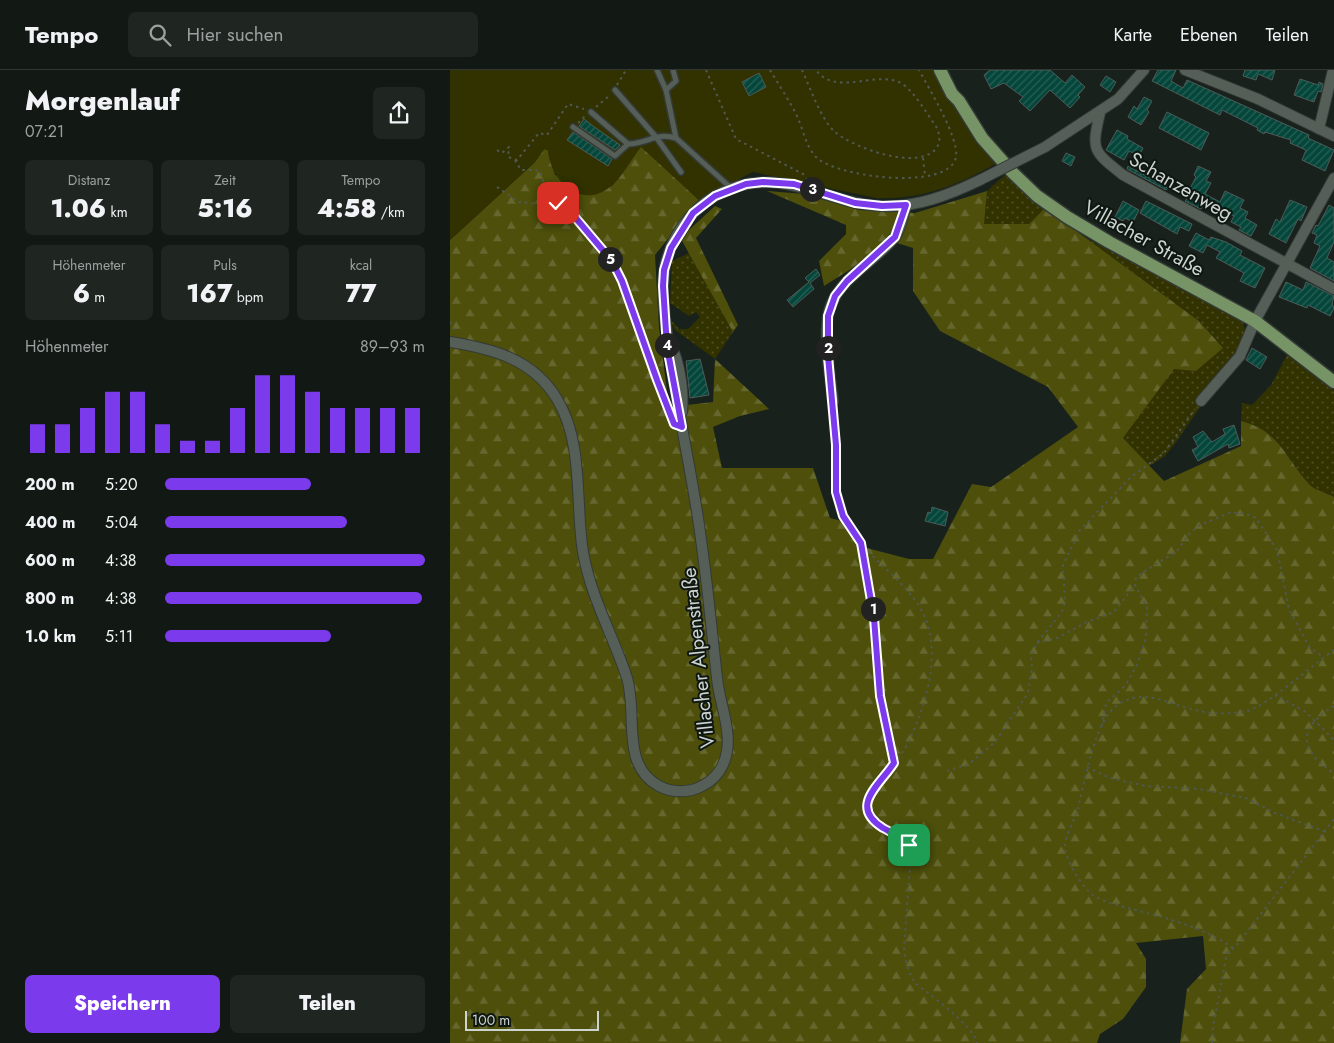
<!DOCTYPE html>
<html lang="de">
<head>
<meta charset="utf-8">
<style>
	:root { --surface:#121914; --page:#1f2622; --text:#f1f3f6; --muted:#9ca0a0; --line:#313834; --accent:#7c3aed }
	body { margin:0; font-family:Jost,sans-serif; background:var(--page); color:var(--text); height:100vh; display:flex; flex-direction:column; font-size:19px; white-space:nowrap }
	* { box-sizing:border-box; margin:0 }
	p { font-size:16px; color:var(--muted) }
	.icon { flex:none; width:28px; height:28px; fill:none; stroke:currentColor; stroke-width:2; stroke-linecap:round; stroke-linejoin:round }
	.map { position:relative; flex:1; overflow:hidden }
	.panel { display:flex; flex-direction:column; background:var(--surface); width:450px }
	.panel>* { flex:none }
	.scale { position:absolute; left:15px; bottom:12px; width:134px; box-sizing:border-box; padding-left:5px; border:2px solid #cdd3cf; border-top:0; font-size:14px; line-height:18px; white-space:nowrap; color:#cdd3cf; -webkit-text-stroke:4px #0f1712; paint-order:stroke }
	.pin { position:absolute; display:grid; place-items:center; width:42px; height:42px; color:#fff; margin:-21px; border-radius:10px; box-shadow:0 2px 8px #0006 }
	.km { position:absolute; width:25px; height:25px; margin:-12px; border-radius:50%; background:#222; color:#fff; font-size:14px; line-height:25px; text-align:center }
	.round { display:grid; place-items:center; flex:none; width:52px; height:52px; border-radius:8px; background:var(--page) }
	.overview { display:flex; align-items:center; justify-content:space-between; height:85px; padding:0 25px }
	h1 { font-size:28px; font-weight:800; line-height:38px }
	.metrics { display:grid; grid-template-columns:repeat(3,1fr); gap:8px; height:85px; padding:5px 25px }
	.metrics div { display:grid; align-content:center; border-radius:8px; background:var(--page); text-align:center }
	.metrics b { font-size:25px; font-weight:800 }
	.metrics small { font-size:14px; font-weight:400 }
	.metrics p { font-size:14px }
	.chart { height:140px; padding:10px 25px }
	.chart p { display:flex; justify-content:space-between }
	.chart svg { width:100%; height:90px; margin-top:5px; stroke:var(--accent); stroke-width:6 }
	.action { display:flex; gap:10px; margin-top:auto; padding:10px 25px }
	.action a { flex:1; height:58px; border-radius:8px; background:var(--accent); color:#fff; font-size:20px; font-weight:800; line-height:58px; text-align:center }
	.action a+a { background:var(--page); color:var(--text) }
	ul { padding:0 25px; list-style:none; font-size:16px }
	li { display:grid; grid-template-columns:80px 60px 1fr; align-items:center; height:38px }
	li i { height:12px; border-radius:6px; background:var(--accent) }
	header { display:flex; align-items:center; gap:30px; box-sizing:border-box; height:70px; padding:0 25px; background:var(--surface); border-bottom:1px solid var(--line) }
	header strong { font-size:24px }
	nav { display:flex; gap:28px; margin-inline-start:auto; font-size:18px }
	.search { width:350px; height:45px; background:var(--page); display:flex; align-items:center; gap:12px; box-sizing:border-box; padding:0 18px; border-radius:8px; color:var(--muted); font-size:19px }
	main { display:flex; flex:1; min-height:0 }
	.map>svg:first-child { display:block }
	.grass { fill:url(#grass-dots) }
	.forest { fill:url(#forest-firs) }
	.pitch { fill:#313200 }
	.building { fill:url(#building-hatch); stroke:#4e5b58 }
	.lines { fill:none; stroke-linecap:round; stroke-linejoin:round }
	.lane-casing { stroke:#343a36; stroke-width:8 }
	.street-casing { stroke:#343a36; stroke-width:12 }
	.primary-casing { stroke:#343a36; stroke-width:15 }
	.path { stroke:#505853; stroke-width:2; stroke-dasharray:2.5 4; stroke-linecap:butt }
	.lane { stroke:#555f58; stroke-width:5 }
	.street { stroke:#555f58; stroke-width:10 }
	.primary { stroke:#779466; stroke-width:12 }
	.street-bridge-casing { stroke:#343a36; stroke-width:12; stroke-linecap:butt }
	.street-bridge { stroke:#555f58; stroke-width:10 }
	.route-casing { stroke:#fff; stroke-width:10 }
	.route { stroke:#7c3aed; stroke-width:6 }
	.labels { text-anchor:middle; stroke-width:4; stroke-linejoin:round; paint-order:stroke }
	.street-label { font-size:20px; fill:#cdd3cf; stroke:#0f1712 }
</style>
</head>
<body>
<header>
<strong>Tempo</strong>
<div class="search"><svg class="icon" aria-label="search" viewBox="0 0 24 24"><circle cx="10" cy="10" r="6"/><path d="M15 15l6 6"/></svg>Hier suchen</div>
<nav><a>Karte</a><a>Ebenen</a><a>Teilen</a></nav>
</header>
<main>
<section class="panel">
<div class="overview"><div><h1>Morgenlauf</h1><p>07:21</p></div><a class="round"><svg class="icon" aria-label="share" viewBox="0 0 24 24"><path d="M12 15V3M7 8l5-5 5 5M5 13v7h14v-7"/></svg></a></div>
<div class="metrics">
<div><p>Distanz</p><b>1.06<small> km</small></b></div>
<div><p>Zeit</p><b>5:16</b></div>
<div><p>Tempo</p><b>4:58<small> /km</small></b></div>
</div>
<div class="metrics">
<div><p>Höhenmeter</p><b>6<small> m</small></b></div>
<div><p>Puls</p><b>167<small> bpm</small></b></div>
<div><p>kcal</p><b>77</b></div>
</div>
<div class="chart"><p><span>Höhenmeter</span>89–93 m</p>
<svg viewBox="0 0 160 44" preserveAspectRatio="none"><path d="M5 44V30M15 44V30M25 44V22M35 44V14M45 44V14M55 44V30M65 44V38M75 44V38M85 44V22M95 44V6M105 44V6M115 44V14M125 44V22M135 44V22M145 44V22M155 44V22"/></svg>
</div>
<ul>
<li><b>200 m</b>5:20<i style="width:56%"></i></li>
<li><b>400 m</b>5:04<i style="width:70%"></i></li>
<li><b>600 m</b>4:38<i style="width:100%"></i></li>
<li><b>800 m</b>4:38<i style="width:99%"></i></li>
<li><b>1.0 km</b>5:11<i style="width:64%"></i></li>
</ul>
<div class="action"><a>Speichern</a><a>Teilen</a></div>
</section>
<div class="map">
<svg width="884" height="973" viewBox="0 0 884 973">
	<defs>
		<pattern id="grass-dots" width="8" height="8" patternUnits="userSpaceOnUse" patternTransform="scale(1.25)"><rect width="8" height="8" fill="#313200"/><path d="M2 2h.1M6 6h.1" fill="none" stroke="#4e4f24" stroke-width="1.8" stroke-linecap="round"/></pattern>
		<pattern id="forest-firs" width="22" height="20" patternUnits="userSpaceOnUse" patternTransform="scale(1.25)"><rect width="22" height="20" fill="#4d4f0b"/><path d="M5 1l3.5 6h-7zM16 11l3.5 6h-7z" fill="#65672e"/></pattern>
		<pattern id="building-hatch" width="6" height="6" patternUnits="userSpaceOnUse" patternTransform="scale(1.25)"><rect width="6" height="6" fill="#05463b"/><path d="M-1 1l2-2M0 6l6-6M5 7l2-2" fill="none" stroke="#286056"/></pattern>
	</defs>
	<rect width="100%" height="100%" fill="#18211b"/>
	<g class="grass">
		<polygon points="556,104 595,138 579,154 533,154 537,121"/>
		<polygon points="636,168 792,250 795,259 786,285 724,375 714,387 699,396 673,368 724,298 773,278 749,251"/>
		<polygon points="239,183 283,262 265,289 225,260 221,253 223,252 229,259 238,259 250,247 246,242 239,246 220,233 222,191"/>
		<path d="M 837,285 L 884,321 L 884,427 C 877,423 865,420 860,415 C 835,389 831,361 791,351 L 792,333 L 802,335 L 821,315 Z"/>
	</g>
	<g class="forest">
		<path d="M 191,76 L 249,130 L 205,185 L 209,257 L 219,337 L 263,332 L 265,289 L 319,339 L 290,346 L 263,357 L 272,398 L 363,398 L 380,448 L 392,451 L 409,476 L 459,489 L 483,489 L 522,414 L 541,417 L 628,357 L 598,317 L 490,261 L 463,221 L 463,178 L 444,172 L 374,216 L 369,191 L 396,164 L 396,155 L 317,121 L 355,124 L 409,140 L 465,143 L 537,121 L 534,154 L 579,154 L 595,138 L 749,251 L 773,278 L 746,301 L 724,299 L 673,368 L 714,411 L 791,376 L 791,351 C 831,361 835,389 860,415 C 865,420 877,423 884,427 L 884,973 L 730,973 L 737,919 L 756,899 L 753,866 L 686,873 L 696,889 L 696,917 L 673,949 L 650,964 L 647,973 L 0,973 L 0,170 L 85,92 L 94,79 L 98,80 L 105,105 L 162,116 Z"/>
		<polygon points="265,136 272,139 246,168 288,255 283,262 232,171 239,160"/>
	</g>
	<path class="pitch" d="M 0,0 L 488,0 L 524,63 L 545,94 C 507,116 470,130 426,128 L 303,102 L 249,130 L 191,77 C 181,89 173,107 160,117 C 131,140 100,111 98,80 L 94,79 L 85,92 L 0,170 Z"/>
	<g class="building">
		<polygon points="540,0 600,0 615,13 622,5 635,17 628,25 630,27 620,38 600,20 580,41 569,31 573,27 554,13 541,19 534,5"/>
		<polygon points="708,0 726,0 721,11 733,18 737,10 859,65 858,68 884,80 875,101 852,90 856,80 840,73 841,70 815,62 814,64 807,60 808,58 772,40 770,45 702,11"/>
		<polygon points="795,0 825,0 822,10 808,4 806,10 793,6"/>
		<polygon points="309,3 316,17 299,26 292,12"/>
		<polygon points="656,6 666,12 660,22 650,15"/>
		<polygon points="850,9 868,15 869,12 873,14 871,22 868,21 864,32 844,25"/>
		<polygon points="694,27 702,31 697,40 699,42 691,55 678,47 684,36 687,39"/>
		<polygon points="717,42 759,63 751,80 709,58"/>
		<polygon points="134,49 143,56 170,75 165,80 129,56"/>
		<polygon points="667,60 678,66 677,69 693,78 689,86 679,81 674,90 656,80"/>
		<polygon points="123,62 162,89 158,96 117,70"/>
		<polygon points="616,83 625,87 621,96 612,91"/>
		<polygon points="678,96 718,118 716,120 677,99"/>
		<polygon points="748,96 761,102 756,111 761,113 755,124 770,132 775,121 794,130 790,138 798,142 795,148 807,155 801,166 789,160 791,157 781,152 784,146 755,132 751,139 735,131 737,129 735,128 746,107 744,105"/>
		<polygon points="840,130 857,137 851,151 848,149 836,173 819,164 826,149 830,152"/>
		<polygon points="673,131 689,140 683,152 675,148 673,151 665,147"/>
		<polygon points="696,131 742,154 739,161 730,157 727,164 690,143"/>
		<polygon points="879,135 884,138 884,172 877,188 884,192 884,211 860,198 870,176 864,173 867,165 862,163 866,155 868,156"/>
		<polygon points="746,163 759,170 761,167 776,172 792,181 790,185 815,198 805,218 790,211 794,203 766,188 770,182 757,175 753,183 739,176"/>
		<polygon points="366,199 370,205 360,213 364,219 343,237 337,230 359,212 355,208"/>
		<polygon points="836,212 853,220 856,212 884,226 882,234 884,238 880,246 858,235 857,238 829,227"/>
		<polygon points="802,278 817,287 810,299 796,290"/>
		<polygon points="250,289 259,325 240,328 236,291"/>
		<polygon points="784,355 790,374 779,378 778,374 748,391 742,380 748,377 743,367 753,361 762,372 775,364 773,359"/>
		<polygon points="482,437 498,442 495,456 475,451 478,442 481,443"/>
	</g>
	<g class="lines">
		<defs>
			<g id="lane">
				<polyline points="207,0 216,20 226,68 281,118"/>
				<polyline points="165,20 206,67 231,102"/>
				<polyline points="216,20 226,11 223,0"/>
				<path d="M 141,42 L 178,74 C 200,73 205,62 226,68"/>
				<polyline points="123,57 165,86 178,74"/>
			</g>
			<g id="street">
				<polyline points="735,0 808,29 884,66"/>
				<path d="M 650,43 C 641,81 643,81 673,105 L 884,219"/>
				<polyline points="869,59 883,0"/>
				<polyline points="595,77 668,29 694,0"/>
				<path d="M 0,272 C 43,279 83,289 107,329 C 134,373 125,433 133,482 C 141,528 163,565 177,608 C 188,644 170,695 209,716 C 222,723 239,723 252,716 C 266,709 275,696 277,681 C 281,658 269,631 267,608 C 260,546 255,485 244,424 C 235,370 223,317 217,263 C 214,240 211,219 215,196 C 221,168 240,140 265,126 C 325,91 372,133 431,136 C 466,138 499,125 530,110"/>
				<path d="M 220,273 C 230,292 234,321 232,342"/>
				<path d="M 383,331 C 380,307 374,269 378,246 C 384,210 423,194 444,168 C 451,160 453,145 456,135"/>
				<polyline points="751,331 790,286 805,251 884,108"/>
			</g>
			<polyline id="primary" points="490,0 502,24 509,31 532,68 563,103 587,126 617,147 659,172 805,251 884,312"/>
		</defs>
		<use href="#lane" class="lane-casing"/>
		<use href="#street" class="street-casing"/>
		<use href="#primary" class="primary-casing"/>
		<g class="path">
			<polyline points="256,0 286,69 353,104 357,110"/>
			<path d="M 320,0 C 329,15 339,30 347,46 C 353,59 356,77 366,87 C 385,107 499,122 506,87 C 509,67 479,19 469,0"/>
			<path d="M 352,0 C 360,17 371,50 385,62 C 404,78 465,100 485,80 C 491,73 490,66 487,58 C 477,44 465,22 451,13 C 426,0 386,27 366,0"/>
			<polyline points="167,15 176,0"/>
			<polyline points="146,37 160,25"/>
			<polyline points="128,53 135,46"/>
			<polyline points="47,80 52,83 59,77 58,87 67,90 89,63 97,65 118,34 134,39"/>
			<polyline points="473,88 475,106"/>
			<polyline points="65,90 71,100 86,100 91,103 94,115 108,136"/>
			<polyline points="47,117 69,132 108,136 118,141 162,191 172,211 218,338"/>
			<polyline points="0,252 6,263"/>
			<path d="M 383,341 C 386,369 382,422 393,446 C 413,493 476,515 481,571 C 485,605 473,641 458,673 C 447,695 415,718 418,743 C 429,761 455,763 461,783 L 454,877 C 455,891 458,901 465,913 C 479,924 525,957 527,973"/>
			<polyline points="411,473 424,548 430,626 444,693"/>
			<polyline points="587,573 607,568 637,552 664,542 685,515"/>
			<polyline points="825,625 856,642 884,670"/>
			<path d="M 884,636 C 860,651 845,667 869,692 C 874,697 880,699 884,705"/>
			<polyline points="652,656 656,633 675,616 687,595 696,568 697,537 685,515 686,507 727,481 739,464 750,455 779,443 794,443 806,448 827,480 839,539 860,578 874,587"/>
			<polyline points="637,697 660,708 696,716 749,719 796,728 825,743 876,762"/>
			<polyline points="497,701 519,694 545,672 578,623 582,598 581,585 587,573 612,542 615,532 613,495 630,460 681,407 714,383 745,339"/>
			<path d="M 783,878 C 756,859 724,850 693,842 C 677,837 656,834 643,825 C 632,817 615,790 615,776 C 615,767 623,753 626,744 C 635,717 643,649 669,634 C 693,619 714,632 738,638 C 757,644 778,645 797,641 C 817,636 864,594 884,580"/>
			<polyline points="762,973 763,957 777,883 787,875 884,749"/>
		</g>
		<use href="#lane" class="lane"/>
		<use href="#street" class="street"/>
		<use href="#primary" class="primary"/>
		<defs>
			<polyline id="street-bridge" points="530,110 595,77"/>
		</defs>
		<use href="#street-bridge" class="street-bridge-casing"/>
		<use href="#street-bridge" class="street-bridge"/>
	</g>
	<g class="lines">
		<defs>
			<path id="route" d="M 108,133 L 108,136 L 124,146 L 162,191 L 172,211 L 207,310 L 224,354 L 232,357 L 217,277 L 213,216 L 214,200 L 221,178 L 243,143 L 265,126 L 296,114 L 313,112 L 344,114 L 405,133 L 432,136 L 456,135 L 445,167 L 397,211 L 385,226 L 378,246 L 378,286 L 386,375 L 386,422 L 393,446 L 411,473 L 424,548 L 430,626 L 444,693 C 430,715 398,736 433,758 C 442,763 452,767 459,775"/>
		</defs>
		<use href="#route" class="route-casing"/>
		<use href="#route" class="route"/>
	</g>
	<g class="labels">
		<g class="street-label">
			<text transform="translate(731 116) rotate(30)" y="7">Schanzenweg</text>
			<text transform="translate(694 168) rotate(29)" y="7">Villacher Straße</text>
			<text transform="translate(248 588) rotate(-96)" y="7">Villacher Alpenstraße</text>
		</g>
	</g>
</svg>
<div class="scale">100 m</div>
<div class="pin" style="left:459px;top:775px;background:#1e9e55"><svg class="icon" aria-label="arrive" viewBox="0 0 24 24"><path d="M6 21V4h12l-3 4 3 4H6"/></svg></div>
<div class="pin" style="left:108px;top:133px;background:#d93025"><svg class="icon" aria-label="check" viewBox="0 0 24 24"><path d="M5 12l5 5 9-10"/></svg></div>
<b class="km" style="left:423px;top:539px">1</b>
<b class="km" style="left:378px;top:278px">2</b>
<b class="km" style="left:362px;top:119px">3</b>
<b class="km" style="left:217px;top:275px">4</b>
<b class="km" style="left:160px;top:189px">5</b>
</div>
</main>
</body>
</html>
